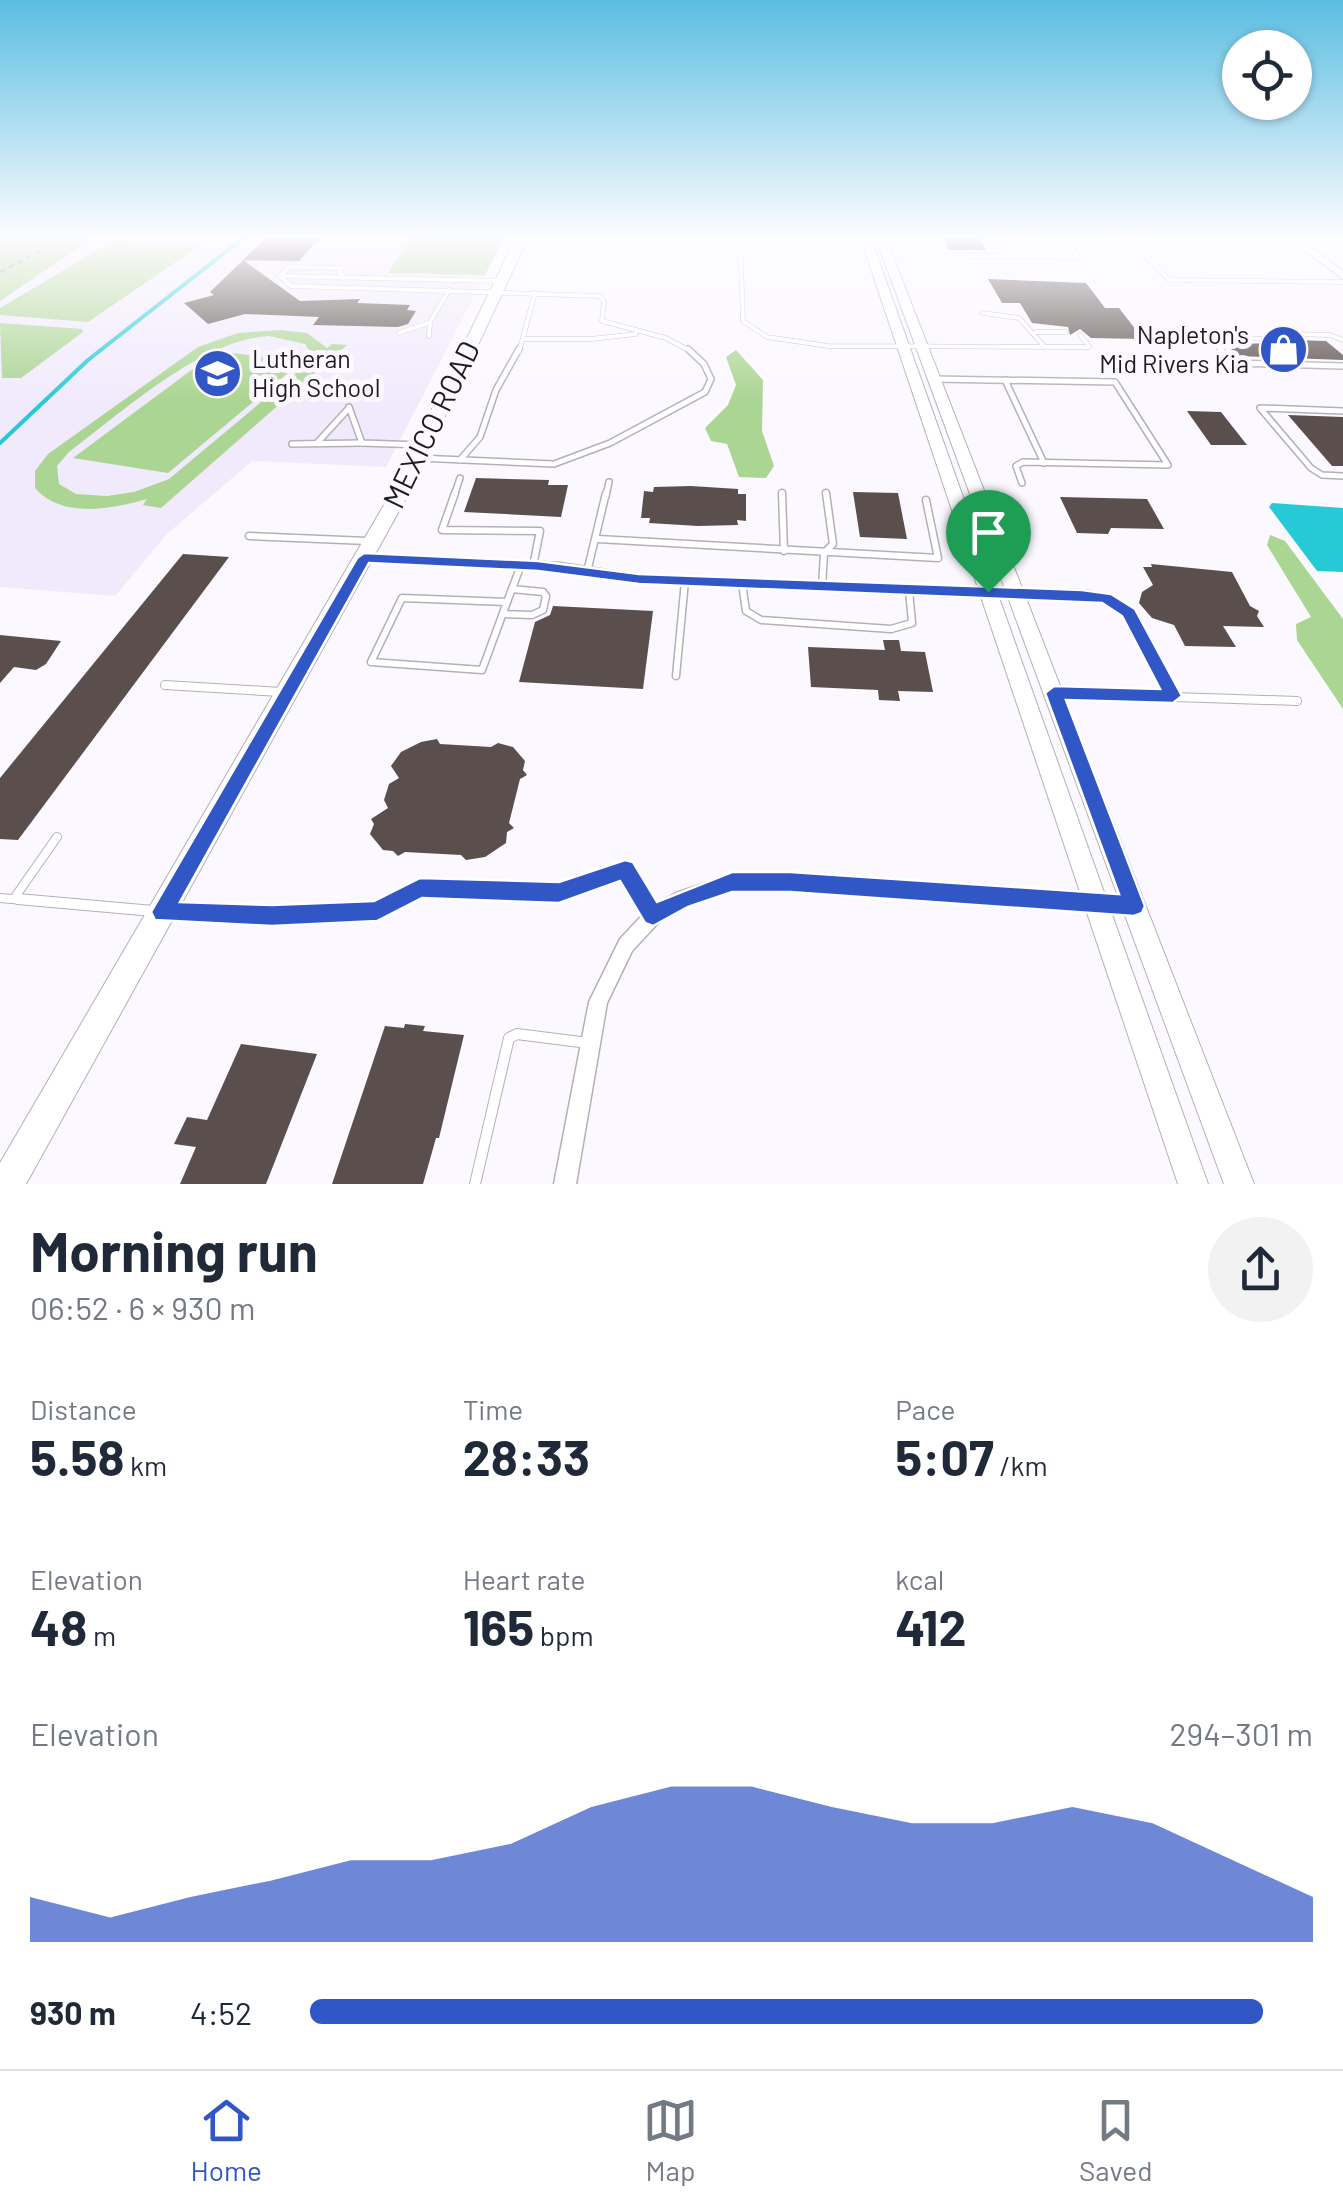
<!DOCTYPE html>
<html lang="en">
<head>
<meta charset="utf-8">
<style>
	:root { --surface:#fff; --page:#f2f2f3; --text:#1f2937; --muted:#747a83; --line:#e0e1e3; --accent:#3157c7 }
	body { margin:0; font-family:Barlow,sans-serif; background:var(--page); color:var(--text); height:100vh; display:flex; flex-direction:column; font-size:38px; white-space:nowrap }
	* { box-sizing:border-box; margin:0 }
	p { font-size:32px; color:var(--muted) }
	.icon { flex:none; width:55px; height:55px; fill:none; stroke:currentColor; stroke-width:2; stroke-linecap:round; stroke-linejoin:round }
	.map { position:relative; height:1184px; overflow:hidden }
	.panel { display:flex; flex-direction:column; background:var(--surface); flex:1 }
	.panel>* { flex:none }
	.controls { position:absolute; left:1222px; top:30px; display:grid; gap:20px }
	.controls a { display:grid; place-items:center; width:90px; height:90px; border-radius:50%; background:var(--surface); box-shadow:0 2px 8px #0004; font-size:50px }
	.pin { position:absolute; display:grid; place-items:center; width:85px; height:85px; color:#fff; margin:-102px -42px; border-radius:50% 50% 50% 0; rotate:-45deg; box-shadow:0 0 10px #0007 }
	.pin .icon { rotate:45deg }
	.round { display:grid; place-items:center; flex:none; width:105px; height:105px; border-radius:52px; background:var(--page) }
	.summary { display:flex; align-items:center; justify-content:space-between; height:170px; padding:0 30px }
	h1 { font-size:55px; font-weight:700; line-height:75px }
	.metrics { display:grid; grid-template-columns:repeat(3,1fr); gap:15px; height:170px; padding:10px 30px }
	.metrics div { display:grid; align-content:center }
	.metrics b { font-size:50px; font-weight:700 }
	.metrics small { font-size:28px; font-weight:400 }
	.metrics p { font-size:28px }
	.chart { height:280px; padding:20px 30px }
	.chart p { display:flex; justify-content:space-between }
	.chart svg { width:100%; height:180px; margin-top:10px; fill:var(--accent); opacity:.7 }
	ul { padding:0 30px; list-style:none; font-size:32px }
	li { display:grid; grid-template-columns:160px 120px 1fr; align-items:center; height:75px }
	li i { height:25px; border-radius:12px; background:var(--accent) }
	.tabs { display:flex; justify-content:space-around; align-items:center; height:140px; border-top:2px solid var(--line); background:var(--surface); font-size:28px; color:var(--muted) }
	.tabs a { display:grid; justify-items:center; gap:5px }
	.tabs .current { color:var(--accent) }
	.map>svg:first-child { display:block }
	.built { fill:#f1eafc }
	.green { fill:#abd592; fill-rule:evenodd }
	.water { fill:#26cad7 }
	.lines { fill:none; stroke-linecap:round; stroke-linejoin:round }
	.stream { stroke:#26cad7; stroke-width:4 }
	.building { fill:#5a4f4c }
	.lane-far4-casing { stroke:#b4b0ba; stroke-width:5 }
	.lane-far3-casing { stroke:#b4b0ba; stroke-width:8 }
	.lane-far2-casing { stroke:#b4b0ba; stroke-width:9 }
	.lane-far1-casing { stroke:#b4b0ba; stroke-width:10 }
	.lane-casing { stroke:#b4b0ba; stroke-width:12 }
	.street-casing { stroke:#b4b0ba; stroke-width:3 }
	.secondary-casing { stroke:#b4b0ba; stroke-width:2 }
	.primary-casing { stroke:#b4b0ba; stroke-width:2 }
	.path { stroke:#8e8b91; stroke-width:2.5; stroke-dasharray:5 5; stroke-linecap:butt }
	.lane-far4 { stroke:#fff; stroke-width:4 }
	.lane-far3 { stroke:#fff; stroke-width:5 }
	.lane-far2 { stroke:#fff; stroke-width:6 }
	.lane-far1 { stroke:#fff; stroke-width:8 }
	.lane { stroke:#fff; stroke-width:10 }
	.street { fill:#fff; fill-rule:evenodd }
	.secondary { fill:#fff; fill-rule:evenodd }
	.primary { fill:#fff; fill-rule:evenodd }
	.route { fill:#3157c7; stroke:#fff; stroke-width:2.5; fill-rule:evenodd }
	.labels { text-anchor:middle; stroke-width:10; stroke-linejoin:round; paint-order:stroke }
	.far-poi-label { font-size:25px; fill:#1e1c20; stroke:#fbf8ff; text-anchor:end }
	.street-label { font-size:30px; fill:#1e1c20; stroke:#fbf8ff }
</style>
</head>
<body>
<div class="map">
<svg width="1343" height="1184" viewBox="0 0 1343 1184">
	<rect width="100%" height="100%" fill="#fbf8ff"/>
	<polygon class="built" points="96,236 413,238 389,273 485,275 386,467 252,461 167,534 115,596 0,587 0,301"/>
	<g class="green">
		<polygon points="0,236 96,236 0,301"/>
		<polygon points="279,236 505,236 485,275 388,273 411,238"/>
		<polygon points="113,241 198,247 88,322 0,315 0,308"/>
		<polygon points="0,323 82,329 83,332 21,378 2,378"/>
		<path d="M 280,330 L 307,333 L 327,348 L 332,344 L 347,345 L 161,508 L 143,505 L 147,499 C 112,509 62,519 35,488 L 35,471 L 48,454 L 198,347 L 238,333 ZM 269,336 L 305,344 L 311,353 L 308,363 L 169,479 L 134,492 L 107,496 L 76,494 L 59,484 L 57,466 L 69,452 C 124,411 201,340 269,336 Z"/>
		<polygon points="736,350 763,380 762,431 774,466 766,478 739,477 727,444 711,441 705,428 728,405 736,385 726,357"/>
		<polygon points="217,351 301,362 168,473 73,458"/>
		<polygon points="1270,535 1285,541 1343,619 1343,709 1297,640 1296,624 1311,617 1267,545"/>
	</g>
	<polygon class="water" points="1272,503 1343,508 1343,572 1317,571 1269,507"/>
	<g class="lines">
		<polyline class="stream" points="0,443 88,360 246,236"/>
	</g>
	<g class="building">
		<polygon points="942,236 977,236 986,250 949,250"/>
		<polygon points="267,237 320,238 299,261 243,260 300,301 360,299 357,303 410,305 407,310 416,311 408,324 398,327 313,325 319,317 245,314 208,324 184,303 214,295 210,292"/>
		<polygon points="988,279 1086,283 1105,308 1119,308 1143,339 1091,338 1080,329 1070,335 1068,327 1032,323 1020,303 1002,303"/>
		<polygon points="1295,340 1326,341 1343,355 1343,360 1237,356 1227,344 1298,343"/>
		<polygon points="1187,411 1221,412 1247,445 1211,445"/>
		<polygon points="1288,415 1343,417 1343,466 1332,466"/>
		<polygon points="476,478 549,480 548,485 568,485 561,517 464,512"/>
		<polygon points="691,486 738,489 738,494 746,494 746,521 737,520 738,525 698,526 649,523 650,518 641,518 644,491 653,492 654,487"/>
		<polygon points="853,492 898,493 907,539 860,537"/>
		<polygon points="1060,497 1147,499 1164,529 1111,528 1108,534 1077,533"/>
		<polygon points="183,554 229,557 18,840 0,839 0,778"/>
		<polygon points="1151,564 1232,572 1250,606 1259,611 1257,616 1264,627 1223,626 1236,647 1185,646 1174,625 1152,618 1139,603 1142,592 1153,585 1143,567 1152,567"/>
		<polygon points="553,606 653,611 643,689 519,682 535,622 550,615"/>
		<polygon points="0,635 61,641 46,664 36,670 14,667 0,683"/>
		<polygon points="883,640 899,640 901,651 925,652 933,692 898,691 900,701 879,700 878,690 811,687 808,647 885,650"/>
		<polygon points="437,739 440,744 491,747 498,743 513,747 525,761 523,770 527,775 520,779 509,823 514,828 507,832 506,843 485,857 466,860 461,855 405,852 398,856 393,851 383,850 370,834 374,824 371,819 388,808 384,800 389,784 399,778 391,766 401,752 421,742"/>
		<polygon points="405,1024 425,1026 423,1031 464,1035 439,1138 436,1138 423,1184 332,1184 385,1026 404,1028"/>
		<polygon points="241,1044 317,1054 266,1184 180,1184 196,1147 174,1144 187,1117 207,1120"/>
	</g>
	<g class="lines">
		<defs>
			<g id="lane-far4">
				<polyline points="740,236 743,321 767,337 828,346 1089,347"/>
				<polyline points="815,236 817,241 844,241 842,236"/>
				<polyline points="1126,236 1169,280 1343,282"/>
				<polyline points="740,241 788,241 787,236"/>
				<polyline points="788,241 817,241"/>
				<polyline points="788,241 792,248 801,250"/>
				<polyline points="364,242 368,236"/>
				<polyline points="810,250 818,247 817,241"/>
				<polyline points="888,255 1078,257 1061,236"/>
				<polyline points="281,276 499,281"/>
				<polyline points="344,278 339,273 342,268 289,267 280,276 291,286 599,296 604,301 602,321 666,338 692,352"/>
				<polyline points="983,313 1019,318 1043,345"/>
				<polyline points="1036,332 1066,332"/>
				<polyline points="399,333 428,323"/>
				<polyline points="1080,335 1089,346"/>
				<polyline points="429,336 430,322 449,290"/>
				<polyline points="523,339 591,339 636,334"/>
				<polyline points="519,352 535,293"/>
				<polyline points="1223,352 1211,338 1282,339 1286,334 1330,335 1343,340"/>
			</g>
			<g id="lane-far3">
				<polyline points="1220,349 1232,363 1343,366"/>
				<polyline points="934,379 1115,382 1168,465 1023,462 1016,466 1022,483"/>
				<polyline points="1005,380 1044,463"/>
				<polyline points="349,407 362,443 422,445"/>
				<polyline points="1343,411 1260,408 1311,468 1322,475 1343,476"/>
				<polyline points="317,443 349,408"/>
				<polyline points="292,444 362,443"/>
				<polyline points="418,458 554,464 610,443 705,392 711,379 704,364 688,349"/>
				<polyline points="460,460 480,437 496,390 519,349"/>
				<polyline points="454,496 460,478"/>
				<polyline points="606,496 609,482"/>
			</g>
			<g id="lane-far2">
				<polyline points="455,493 442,530 540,531 533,566"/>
				<polyline points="782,493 784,551"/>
				<polyline points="249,536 367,541"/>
				<polyline points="598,539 938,558 926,500"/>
				<polyline points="587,572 606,493"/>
				<polyline points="742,583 746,611 761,620 891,629 912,623 909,590"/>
				<polyline points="822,587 824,553 833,544 826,493"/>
				<path d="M 1019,595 C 1051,594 1103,585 1128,612 C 1143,628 1152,657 1163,676"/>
				<polygon points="402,598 507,602 482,670 371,662"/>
				<polyline points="507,602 521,565"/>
				<polyline points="503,614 532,615 543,610 546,596 543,592 512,589"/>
				<polyline points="676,676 685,581"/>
			</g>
			<g id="lane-far1">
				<polyline points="1161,673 1173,695"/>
				<polyline points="165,685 281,692"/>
				<polyline points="1055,693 1297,701"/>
				<polyline points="15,897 57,837"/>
				<polyline points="0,898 47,902"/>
				<polyline points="394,902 420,888 559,893 625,869 644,902"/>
			</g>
			<g id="lane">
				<polyline points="18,899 153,911"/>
				<polyline points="643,899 652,915"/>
				<polyline points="171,913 272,916 377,911 399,899"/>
				<polyline points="475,1184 509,1038 517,1034 588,1043"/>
			</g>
			<g id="street">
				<polygon points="364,554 560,563 639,575 1016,591 1022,595 1016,599 639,583 560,571 360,561 358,558"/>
				<polygon points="732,874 790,874 1134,897 1140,899 1143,905 1140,911 1134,913 790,890 732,890 687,905 659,922 632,951 607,1003 576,1184 554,1184 589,1002 620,939 647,910 676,893"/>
			</g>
			<g id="secondary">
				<polygon points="860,236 870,236 1208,1184 1178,1184"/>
				<polygon points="875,236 885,236 1254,1184 1224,1184"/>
				<polygon points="1285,236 1296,236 1343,271 1343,279"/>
			</g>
			<polygon id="primary" points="517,236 529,236 409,493 26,1184 0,1184 0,1163 391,493"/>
		</defs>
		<use href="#lane-far4" class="lane-far4-casing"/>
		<use href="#lane-far3" class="lane-far3-casing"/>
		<use href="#lane-far2" class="lane-far2-casing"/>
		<use href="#lane-far1" class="lane-far1-casing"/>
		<use href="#lane" class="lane-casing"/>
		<use href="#street" class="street-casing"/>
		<use href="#secondary" class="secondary-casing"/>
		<use href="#primary" class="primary-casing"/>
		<polyline class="path" points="0,272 68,236"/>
		<use href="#lane-far4" class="lane-far4"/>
		<use href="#lane-far3" class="lane-far3"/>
		<use href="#lane-far2" class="lane-far2"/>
		<use href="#lane-far1" class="lane-far1"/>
		<use href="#lane" class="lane"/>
		<use href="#street" class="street"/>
		<use href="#secondary" class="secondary"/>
		<use href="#primary" class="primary"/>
	</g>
	<linearGradient id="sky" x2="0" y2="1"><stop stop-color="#5abde1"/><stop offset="0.59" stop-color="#fdfcff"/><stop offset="1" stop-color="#fdfcff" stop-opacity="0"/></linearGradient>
	<rect width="1343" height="401" fill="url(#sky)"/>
	<path class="route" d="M 364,553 L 538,561 L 639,574 L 1082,590 L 1111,594 L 1135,609 L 1182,696 L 1173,703 L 1066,700 L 1145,906 L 1142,913 L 1134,916 L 790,892 L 732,892 L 688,907 L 653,926 L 645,923 L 620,881 L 559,903 L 422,898 L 377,921 L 272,926 L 155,920 L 151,912 L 155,905 L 357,558 ZM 369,563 L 538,571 L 639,584 L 1102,603 L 1122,616 L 1160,689 L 1054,686 L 1045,693 L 1119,894 L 790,872 L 732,872 L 657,902 L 633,862 L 625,860 L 559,882 L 420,878 L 374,901 L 272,905 L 180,902 Z"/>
	<defs>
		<symbol id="shop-disc" viewBox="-11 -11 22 22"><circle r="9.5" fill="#3157c7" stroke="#fbf8ff"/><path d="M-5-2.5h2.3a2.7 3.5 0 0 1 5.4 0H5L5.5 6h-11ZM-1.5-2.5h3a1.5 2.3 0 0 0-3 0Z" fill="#fff"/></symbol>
		<symbol id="school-disc" viewBox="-11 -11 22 22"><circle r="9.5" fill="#3157c7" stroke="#fbf8ff"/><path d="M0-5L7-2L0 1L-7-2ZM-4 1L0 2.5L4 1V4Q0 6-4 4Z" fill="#fff"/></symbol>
	</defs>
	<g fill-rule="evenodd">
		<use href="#shop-disc" x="1256" y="322" width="55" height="55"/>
		<use href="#school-disc" x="190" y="346" width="55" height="55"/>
	</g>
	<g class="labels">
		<g class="far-poi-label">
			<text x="1249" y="344">Napleton's<tspan x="1249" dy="29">Mid Rivers Kia</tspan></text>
			<text x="252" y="368" text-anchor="start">Lutheran<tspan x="252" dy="29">High School</tspan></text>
		</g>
		<g class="street-label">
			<text transform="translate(432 425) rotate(-64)" y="10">MEXICO ROAD</text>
		</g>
	</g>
</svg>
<div class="controls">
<a><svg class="icon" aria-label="locate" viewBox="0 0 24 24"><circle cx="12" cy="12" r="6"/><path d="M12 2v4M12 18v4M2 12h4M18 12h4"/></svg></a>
</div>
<div class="pin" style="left:988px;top:592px;background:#1e9e55"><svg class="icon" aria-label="arrive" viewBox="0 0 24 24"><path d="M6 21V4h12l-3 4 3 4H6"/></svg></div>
</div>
<section class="panel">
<div class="summary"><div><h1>Morning run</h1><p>06:52 · 6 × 930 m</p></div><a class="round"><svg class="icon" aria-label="share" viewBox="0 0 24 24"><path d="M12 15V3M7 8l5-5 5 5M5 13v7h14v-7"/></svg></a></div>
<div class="metrics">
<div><p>Distance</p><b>5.58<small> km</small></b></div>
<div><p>Time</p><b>28:33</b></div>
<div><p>Pace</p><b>5:07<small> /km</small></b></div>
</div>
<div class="metrics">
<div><p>Elevation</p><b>48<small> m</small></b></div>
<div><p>Heart rate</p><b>165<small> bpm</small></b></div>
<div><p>kcal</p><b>412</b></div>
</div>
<div class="chart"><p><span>Elevation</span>294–301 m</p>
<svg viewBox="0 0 160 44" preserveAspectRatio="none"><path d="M0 44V33L10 38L20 33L30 29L40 24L50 24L60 20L70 11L80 6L90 6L100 11L110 15L120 15L130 11L140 15L150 24L160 33V44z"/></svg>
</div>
<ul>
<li><b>930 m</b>4:52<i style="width:95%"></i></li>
</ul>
</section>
<nav class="tabs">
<a class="current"><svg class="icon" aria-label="home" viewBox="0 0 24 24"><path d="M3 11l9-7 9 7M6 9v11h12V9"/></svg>Home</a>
<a><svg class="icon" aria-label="map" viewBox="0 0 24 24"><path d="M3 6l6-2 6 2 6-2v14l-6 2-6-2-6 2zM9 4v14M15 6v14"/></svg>Map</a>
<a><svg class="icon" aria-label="saved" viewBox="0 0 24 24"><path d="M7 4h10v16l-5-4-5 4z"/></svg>Saved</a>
</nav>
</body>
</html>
